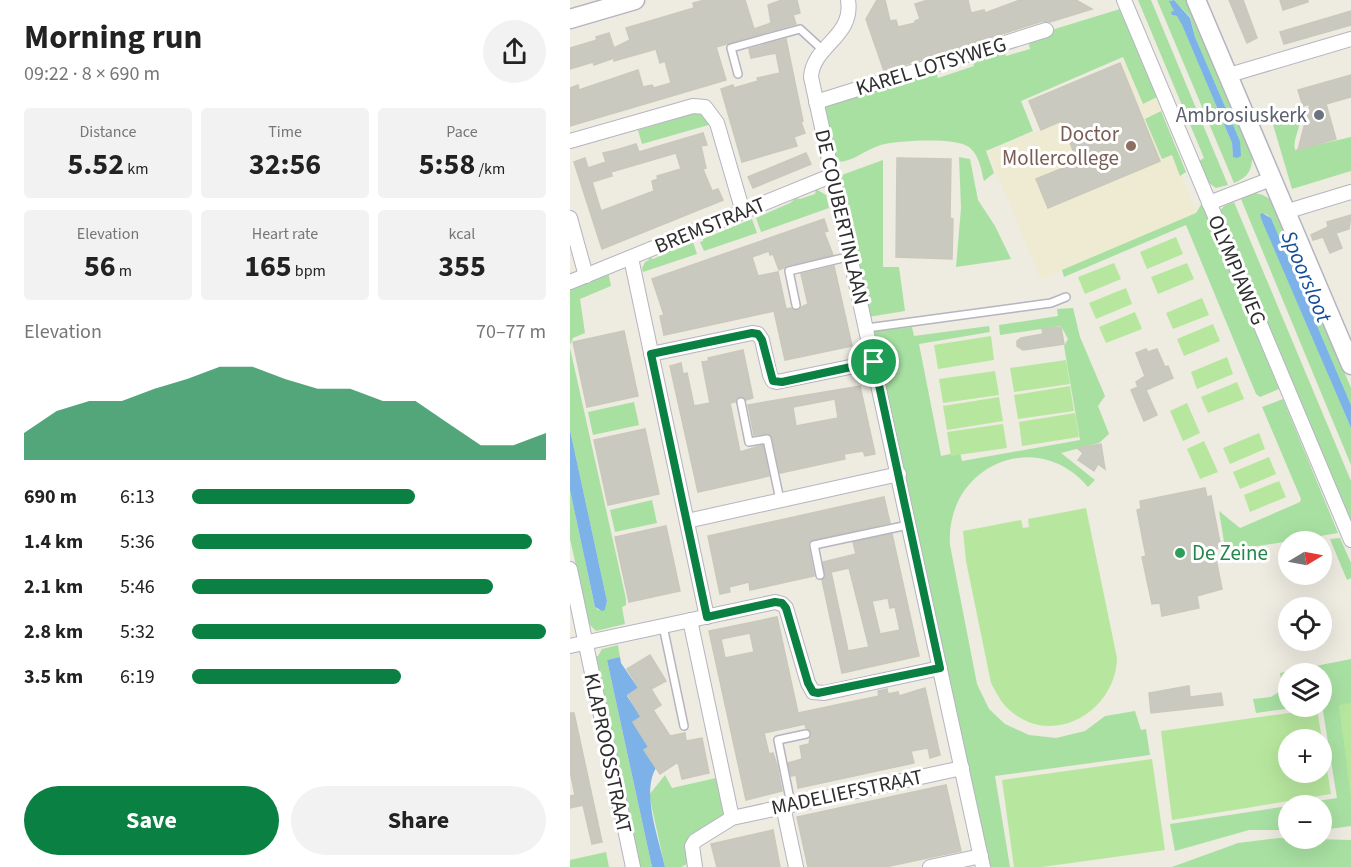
<!DOCTYPE html>
<html lang="en">
<head>
<meta charset="utf-8">
<style>
	:root { --surface:#fff; --page:#f2f2f2; --text:#222; --muted:#767676; --accent:#0b8043 }
	body { margin:0; font-family:"Source Sans 3",sans-serif; background:var(--page); color:var(--text); height:100vh; display:flex; flex-direction:column; font-size:22px; white-space:nowrap }
	* { box-sizing:border-box; margin:0 }
	p { font-size:20px; color:var(--muted) }
	.icon { flex:none; width:33px; height:33px; fill:none; stroke:currentColor; stroke-width:2; stroke-linecap:round; stroke-linejoin:round }
	.map { position:relative; flex:1; overflow:hidden }
	.drawer { display:flex; flex-direction:column; background:var(--surface); width:570px }
	.drawer>* { flex:none }
	.needle { width:39px; rotate:80deg }
	.tools { position:absolute; left:708px; top:531px; display:grid; gap:12px }
	.tools a { display:grid; place-items:center; width:54px; height:54px; border-radius:50%; background:var(--surface); box-shadow:0 6px 24px #0002; font-size:30px }
	.pin { position:absolute; display:grid; place-items:center; width:51px; height:51px; color:#fff; margin:-26px; border:3px solid #fff; border-radius:50%; box-shadow:0 2px 6px #0007 }
	.round { display:grid; place-items:center; flex:none; width:63px; height:63px; border-radius:32px; background:var(--page) }
	.summary { display:flex; align-items:center; justify-content:space-between; height:102px; padding:0 24px }
	h1 { font-size:33px; font-weight:700; line-height:45px }
	.stats { display:grid; grid-template-columns:repeat(3,1fr); gap:9px; height:102px; padding:6px 24px }
	.stats div { display:grid; align-content:center; border-radius:6px; background:var(--page); text-align:center }
	.stats b { font-size:30px; font-weight:700 }
	.stats small { font-size:16px; font-weight:400 }
	.stats p { font-size:16px }
	.chart { height:168px; padding:12px 24px }
	.chart p { display:flex; justify-content:space-between }
	.chart svg { width:100%; height:108px; margin-top:6px; fill:var(--accent); opacity:.7 }
	.action { display:flex; gap:12px; margin-top:auto; padding:12px 24px }
	.action a { flex:1; height:69px; border-radius:36px; background:var(--accent); color:#fff; font-size:24px; font-weight:700; line-height:69px; text-align:center }
	.action a+a { background:var(--page); color:var(--text) }
	ul { padding:0 24px; list-style:none; font-size:20px }
	li { display:grid; grid-template-columns:96px 72px 1fr; align-items:center; height:45px }
	li i { height:15px; border-radius:8px; background:var(--accent) }
	main { display:flex; flex:1; min-height:0 }
	.map>svg:first-child { display:block }
	.education { fill:#eeebd2 }
	.green { fill:#a8e0a2 }
	.pitch { fill:#b7e79e; fill-rule:evenodd }
	.water { fill:#7cb2e8 }
	.building { fill:#cac9bf; stroke:#cac8bb; stroke-width:1.5; fill-rule:evenodd }
	.lines { fill:none; stroke-linecap:round; stroke-linejoin:round }
	.lane-casing { stroke:#b5b4c0; stroke-width:10 }
	.street-casing { stroke:#b5b4c0; stroke-width:16 }
	.secondary-casing { stroke:#b5b4c0; stroke-width:21 }
	.lane { stroke:#fff; stroke-width:7 }
	.street { stroke:#fff; stroke-width:14 }
	.secondary { stroke:#fff; stroke-width:18 }
	.route-casing { stroke:#fff; stroke-width:12 }
	.route { stroke:#0b8043; stroke-width:8 }
	.worship-dot { fill:#6b7280; stroke:#fff; stroke-width:2 }
	.education-dot { fill:#8d6e63; stroke:#fff; stroke-width:2 }
	.leisure-dot { fill:#2e9e5b; stroke:#fff; stroke-width:2 }
	.labels { text-anchor:middle; stroke-width:6; stroke-linejoin:round; paint-order:stroke }
	.street-label { font-size:21px; fill:#2e2e2e; stroke:#fff }
	.worship-label { font-size:21px; fill:#5b616d; stroke:#fff; text-anchor:end }
	.education-label { font-size:21px; fill:#785e54; stroke:#fff; text-anchor:end }
	.leisure-label { font-size:21px; fill:#27864d; stroke:#fff; text-anchor:start }
	.water-label { font-size:22px; font-style:italic; fill:#164d99; stroke:#fff }
</style>
</head>
<body>
<main>
<section class="drawer">
<div class="summary"><div><h1>Morning run</h1><p>09:22 · 8 × 690 m</p></div><a class="round"><svg class="icon" aria-label="share" viewBox="0 0 24 24"><path d="M12 15V3M7 8l5-5 5 5M5 13v7h14v-7"/></svg></a></div>
<div class="stats">
<div><p>Distance</p><b>5.52<small> km</small></b></div>
<div><p>Time</p><b>32:56</b></div>
<div><p>Pace</p><b>5:58<small> /km</small></b></div>
</div>
<div class="stats">
<div><p>Elevation</p><b>56<small> m</small></b></div>
<div><p>Heart rate</p><b>165<small> bpm</small></b></div>
<div><p>kcal</p><b>355</b></div>
</div>
<div class="chart"><p><span>Elevation</span>70–77 m</p>
<svg viewBox="0 0 160 44" preserveAspectRatio="none"><path d="M0 44V33L10 24L20 20L30 20L40 15L50 11L60 6L70 6L80 11L90 15L100 15L110 20L120 20L130 29L140 38L150 38L160 33V44z"/></svg>
</div>
<ul>
<li><b>690 m</b>6:13<i style="width:63%"></i></li>
<li><b>1.4 km</b>5:36<i style="width:96%"></i></li>
<li><b>2.1 km</b>5:46<i style="width:85%"></i></li>
<li><b>2.8 km</b>5:32<i style="width:100%"></i></li>
<li><b>3.5 km</b>6:19<i style="width:59%"></i></li>
</ul>
<div class="action"><a>Save</a><a>Share</a></div>
</section>
<div class="map">
<svg width="781" height="867" viewBox="0 0 781 867">
	<rect width="100%" height="100%" fill="#eeebe1"/>
	<polygon class="education" points="554,61 572,104 587,98 592,110 578,116 595,158 603,155 627,214 471,280 418,152 470,130 458,101"/>
	<g class="green">
		<polygon points="568,0 581,0 658,185 646,188 639,183 629,161 634,158"/>
		<path d="M 587,0 L 601,0 L 604,11 L 602,15 L 608,16 L 612,25 L 662,143 L 663,157 L 670,141 L 625,37 L 620,17 L 604,0 L 618,0 L 682,149 C 683,167 681,176 664,183 Z"/>
		<path d="M 550,9 L 587,97 L 573,104 L 553,57 L 451,101 L 463,131 L 416,151 L 424,173 L 414,181 C 411,169 409,155 399,147 C 387,137 323,140 308,146 C 295,150 278,165 265,161 L 255,107 L 258,102 L 365,70 L 368,78 L 404,66 L 402,59 L 434,49 L 436,56 L 460,49 L 458,40 L 475,32 Z"/>
		<polygon points="131,111 142,124 72,144 68,130 116,116 119,112"/>
		<polygon points="591,111 616,172 610,176 602,155 592,159 575,119"/>
		<path d="M 729,114 C 733,126 722,138 725,150 L 781,137 L 781,171 L 722,189 L 702,121 Z"/>
		<polygon points="389,157 400,159 408,200 425,226 441,259 386,267 391,208"/>
		<polygon points="313,160 313,267 329,267 335,311 298,317 269,176"/>
		<polygon points="246,189 256,195 259,208 191,232 186,218 220,203 226,198 230,199 245,194"/>
		<polygon points="685,193 693,195 703,201 781,388 781,405 701,218 696,214 690,215 781,428 781,465 671,199"/>
		<polygon points="664,202 781,481 781,532 648,213 654,206"/>
		<polygon points="632,203 709,389 690,397 686,394 616,225 494,277 492,270 626,213"/>
		<polygon points="182,219 187,233 134,251 130,242 133,241 133,239"/>
		<polygon points="123,242 127,254 73,272 72,268 75,262 79,260 78,257 83,259 97,253 99,249 105,250"/>
		<polygon points="38,272 41,286 10,299 15,333 3,338 0,345 0,288"/>
		<path d="M 503,308 L 510,337 L 535,396 L 528,406 L 539,434 L 529,443 L 491,453 L 525,480 L 518,487 C 466,426 375,466 380,545 L 407,684 L 419,709 L 435,724 L 459,735 L 486,738 L 515,731 L 535,716 L 565,711 L 571,730 L 576,729 L 580,755 L 425,776 L 440,867 L 419,867 L 300,332 L 342,327 L 344,336 L 419,326 L 420,332 L 349,344 L 371,456 L 390,452 L 392,461 L 510,440 L 494,346 L 498,339 L 491,326 L 430,335 L 429,325 L 488,316 L 487,309 Z"/>
		<polygon points="0,348 56,599 56,605 52,607 55,624 26,631 19,624 0,539 0,490 25,607 28,610 35,610 37,601 0,430"/>
		<polygon points="713,399 768,533 658,551 655,548 649,511 670,528 730,502 731,499 692,407"/>
		<polygon points="64,402 69,425 23,435 18,412"/>
		<polygon points="82,500 87,523 45,532 40,510"/>
		<polygon points="770,538 781,563 781,578 777,580 760,539"/>
		<polygon points="48,645 50,657 37,660 82,867 70,867 25,656 28,656 32,649"/>
		<polygon points="781,659 781,826 752,830 752,806 721,805 767,798 752,705 752,674 718,674 718,706 730,707 686,713 683,699 701,697 713,689 710,673"/>
		<polygon points="95,775 102,788 146,778 152,790 154,814 121,836 119,863 111,867 95,867 79,795"/>
		<polygon points="718,806 718,830 679,830 605,851 600,824"/>
		<polygon points="709,838 781,840 781,867 602,867 668,843"/>
		<polygon points="36,852 39,867 0,867 0,860"/>
	</g>
	<g class="pitch">
		<polygon points="606,237 613,254 577,269 570,252"/>
		<polygon points="544,263 551,279 515,294 508,277"/>
		<polygon points="617,263 624,279 588,294 581,277"/>
		<polygon points="556,288 562,304 526,319 519,303"/>
		<polygon points="632,298 639,315 603,329 596,313"/>
		<polygon points="565,312 572,329 536,343 529,327"/>
		<polygon points="643,324 650,341 614,356 607,339"/>
		<polygon points="421,336 424,360 368,369 364,345"/>
		<polygon points="657,357 663,374 627,389 621,372"/>
		<polygon points="496,360 500,384 444,392 440,368"/>
		<polygon points="425,371 429,395 373,403 369,379"/>
		<polygon points="667,382 674,399 638,413 631,397"/>
		<polygon points="500,386 504,411 448,419 444,395"/>
		<polygon points="429,397 433,421 377,430 373,406"/>
		<polygon points="617,403 630,433 613,441 600,411"/>
		<polygon points="505,413 509,437 452,446 449,422"/>
		<polygon points="433,424 437,448 381,456 377,432"/>
		<polygon points="689,433 695,449 660,464 653,448"/>
		<polygon points="634,441 648,472 630,479 617,449"/>
		<polygon points="699,457 706,474 670,489 663,472"/>
		<polygon points="709,481 716,497 680,512 674,495"/>
		<path d="M 516,508 L 547,658 C 546,709 487,747 443,713 C 432,705 427,694 421,683 L 396,561 L 393,531 L 451,520 L 453,528 L 459,527 L 458,519 Z"/>
		<polygon points="781,703 781,798 769,705"/>
		<path d="M 747,709 L 761,794 L 602,820 L 591,731 ZM 718,740 L 752,740 L 752,772 L 718,772 Z"/>
		<polygon points="582,759 595,850 472,867 444,867 432,780"/>
	</g>
	<g class="water">
		<polygon points="604,0 620,18 625,37 670,141 671,156 667,158 663,157 662,143 612,25 607,16 602,15 601,12 604,11 599,1"/>
		<polygon points="692,213 701,218 781,405 781,428 692,221 690,215"/>
		<polygon points="0,430 37,601 35,610 32,611 25,607 0,490"/>
		<path d="M 50,657 L 51,663 L 68,688 L 57,696 L 71,717 L 63,723 L 78,747 L 74,750 L 86,768 C 71,793 89,839 95,867 L 82,867 L 37,660 Z"/>
	</g>
	<g class="building">
		<polygon points="135,0 175,0 184,29 201,23 198,5 212,0 227,0 230,13 223,15 226,24 146,47 156,80 0,126 0,88 8,85 9,90 68,70 73,87 82,85 84,88 101,83 95,61 90,63 86,49 44,61 44,58 24,65 23,62 0,69 0,48 27,40 26,37 39,33 44,48 60,40 56,28 124,8 123,3"/>
		<polygon points="307,0 315,0 320,21 326,20 328,27 345,23 345,21 350,19 345,4 358,0 398,0 401,13 414,10 415,13 450,0 506,0 522,9 480,22 473,21 314,71 296,19"/>
		<polygon points="659,0 673,0 687,38 677,43"/>
		<polygon points="710,0 738,0 738,2 713,10"/>
		<polygon points="781,11 781,25 714,44 710,32"/>
		<polygon points="216,39 233,121 231,122 235,133 224,137 227,146 172,162 151,89 163,85 164,88 188,81 187,78 210,73 206,53 181,58 179,49"/>
		<polygon points="550,63 590,161 478,208 466,179 508,162 491,121 471,130 459,101"/>
		<polygon points="781,75 781,97 756,104 766,139 728,150 740,104 733,106 728,90"/>
		<path d="M 133,133 L 137,145 L 131,146 L 136,168 L 133,169 L 142,191 L 148,189 L 153,200 L 32,249 L 4,162 L 15,158 L 18,168 L 36,162 L 33,153 L 46,150 L 66,144 L 69,152 ZM 106,153 L 111,169 L 87,176 L 88,179 L 82,181 L 84,191 L 31,211 L 22,182 L 42,176 L 41,172 Z"/>
		<polygon points="236,153 241,164 183,188 178,177"/>
		<polygon points="327,158 381,159 380,218 383,219 382,259 326,257"/>
		<polygon points="781,215 779,229 766,233 772,248 760,253 753,237 743,240 741,235 758,227 757,222"/>
		<polygon points="254,219 258,231 254,232 263,255 218,266 209,270 203,254 200,255 199,251 182,257 188,276 208,272 216,309 221,308 225,310 238,304 231,274 264,266 282,346 215,360 204,311 94,335 90,316 94,315 82,279"/>
		<polygon points="491,327 494,344 453,350 447,346 447,341 451,338 473,334 472,329"/>
		<polygon points="54,331 68,396 17,407 3,342"/>
		<polygon points="576,349 578,352 587,349 595,367 598,366 603,378 576,390 587,415 574,421 561,390 568,387 566,382 575,376 566,353"/>
		<polygon points="173,350 183,398 176,400 169,397 165,402 160,403 170,452 193,445 199,476 128,492 100,366 111,363 113,374 117,373 124,406 140,403 132,362 139,361 138,358"/>
		<path d="M 290,386 L 305,454 L 295,456 L 293,451 L 274,454 L 275,459 L 210,473 L 202,437 L 198,434 L 184,435 L 178,405 ZM 265,399 L 268,418 L 226,426 L 223,407 Z"/>
		<polygon points="75,429 89,494 38,505 24,440"/>
		<polygon points="531,444 535,469 528,464 524,471 508,460 513,453 507,448"/>
		<polygon points="635,488 637,497 641,496 651,548 644,549 652,589 627,596 629,608 592,616 590,603 582,604 572,557 576,556 567,510 571,509 570,501"/>
		<polygon points="314,497 320,523 240,541 238,544 244,576 180,590 179,582 159,587 160,592 150,594 138,536"/>
		<polygon points="96,526 110,591 59,602 45,537"/>
		<path d="M 322,534 L 349,656 L 272,673 L 252,580 L 255,576 L 253,562 L 286,554 L 283,542 ZM 279,568 L 299,647 L 278,651 L 261,572 ZM 318,598 L 320,608 L 325,607 L 330,630 L 310,634 L 302,601 Z"/>
		<path d="M 207,617 L 228,713 L 309,696 L 308,691 L 317,689 L 318,694 L 328,692 L 329,696 L 355,688 L 370,755 L 360,758 L 358,748 L 341,751 L 344,763 L 228,788 L 226,775 L 221,776 L 218,763 L 232,759 L 230,746 L 239,744 L 241,731 L 236,728 L 235,724 L 194,733 L 199,754 L 203,753 L 207,765 L 212,791 L 176,800 L 139,631 ZM 180,633 L 184,652 L 155,658 L 151,639 Z"/>
		<polygon points="80,655 96,681 81,689 91,705 83,710 100,736 115,733 116,741 132,738 139,773 112,779 108,762 90,774 74,750 79,747 63,722 71,717 58,695 69,688 57,669"/>
		<polygon points="619,686 620,697 651,693 653,705 581,713 579,693"/>
		<polygon points="0,713 4,713 32,842 22,844 13,805 0,808 0,796 5,795 0,771"/>
		<polygon points="376,785 391,851 315,867 238,867 227,817"/>
		<polygon points="203,830 210,867 147,867 141,844"/>
	</g>
	<g class="lines">
		<defs>
			<g id="lane">
				<polyline points="168,74 161,48 230,29 254,51"/>
				<polyline points="226,305 219,271 281,256"/>
				<polyline points="297,328 481,303 496,297"/>
				<polyline points="171,402 179,442 197,439 210,500"/>
				<polyline points="250,575 244,545 338,525"/>
				<polyline points="93,626 114,726"/>
				<polyline points="221,804 208,740 236,734"/>
			</g>
			<g id="street">
				<path d="M 278,0 C 284,37 243,45 241,77 L 413,867"/>
				<polyline points="554,0 781,540"/>
				<polyline points="659,75 781,39"/>
				<polyline points="246,102 476,30"/>
				<polyline points="0,141 123,106 135,107 147,123 173,212"/>
				<polyline points="639,203 701,179"/>
				<polyline points="715,212 781,192"/>
				<polyline points="0,218 16,276"/>
				<polyline points="61,258 137,617"/>
				<polyline points="0,282 263,175"/>
				<polyline points="81,354 182,333 188,334 192,340 200,375 203,381 207,382 304,362"/>
				<polyline points="117,521 329,474"/>
				<polyline points="0,569 63,867"/>
				<polyline points="120,620 162,818"/>
				<polyline points="0,646 205,602 212,604 216,608 238,683 243,692 254,693 370,668"/>
				<polyline points="213,806 226,867"/>
				<polyline points="125,867 122,846 125,841 162,818 392,768"/>
				<polyline points="360,867 411,856"/>
			</g>
			<g id="secondary">
				<polyline points="626,0 781,365"/>
				<polyline points="0,19 65,0"/>
			</g>
		</defs>
		<use href="#lane" class="lane-casing"/>
		<use href="#street" class="street-casing"/>
		<use href="#secondary" class="secondary-casing"/>
		<use href="#lane" class="lane"/>
		<use href="#street" class="street"/>
		<use href="#secondary" class="secondary"/>
	</g>
	<g class="lines">
		<defs>
			<polygon id="route" points="182,333 188,334 192,340 203,381 212,382 304,362 370,668 248,693 243,692 238,683 216,608 212,603 205,602 137,617 81,354"/>
		</defs>
		<use href="#route" class="route-casing"/>
		<use href="#route" class="route"/>
	</g>
	<circle class="worship-dot" cx="749" cy="115" r="6"/>
	<circle class="education-dot" cx="561" cy="146" r="6"/>
	<circle class="leisure-dot" cx="610" cy="553" r="6"/>
	<g class="labels">
		<g class="street-label">
			<text transform="translate(361 66) rotate(-17)" y="7">KAREL LOTSYWEG</text>
			<text transform="translate(272 217) rotate(77)" y="7">DE COUBERTINLAAN</text>
			<text transform="translate(140 225) rotate(-22)" y="7">BREMSTRAAT</text>
			<text transform="translate(667 270) rotate(67)" y="7">OLYMPIAWEG</text>
			<text transform="translate(38 753) rotate(78)" y="7">KLAPROOSSTRAAT</text>
			<text transform="translate(277 792) rotate(-12)" y="7">MADELIEFSTRAAT</text>
		</g>
		<g class="worship-label">
			<text x="737" y="122">Ambrosiuskerk</text>
		</g>
		<g class="education-label">
			<text x="549" y="141">Doctor<tspan x="549" dy="24">Mollercollege</tspan></text>
		</g>
		<g class="leisure-label">
			<text x="622" y="560">De Zeine</text>
		</g>
		<g class="water-label">
			<text transform="translate(737 276) rotate(67)" y="8">Spoorsloot</text>
		</g>
	</g>
</svg>
<div class="tools">
<a><svg class="needle" viewBox="-14 -14 28 28"><path d="M0-13l5 13h-10z" fill="#e53935"/><path d="M0 13l5-13h-10z" fill="#767676"/></svg></a>
<a><svg class="icon" aria-label="locate" viewBox="0 0 24 24"><circle cx="12" cy="12" r="6"/><path d="M12 2v4M12 18v4M2 12h4M18 12h4"/></svg></a>
<a><svg class="icon" aria-label="layers" viewBox="0 0 24 24"><path d="M12 4l9 5-9 5-9-5zM3 14l9 5 9-5"/></svg></a>
<a>+</a>
<a>−</a>
</div>
<div class="pin" style="left:304px;top:362px;background:#1e9e55"><svg class="icon" aria-label="arrive" viewBox="0 0 24 24"><path d="M6 21V4h12l-3 4 3 4H6"/></svg></div>
</div>
</main>
</body>
</html>
